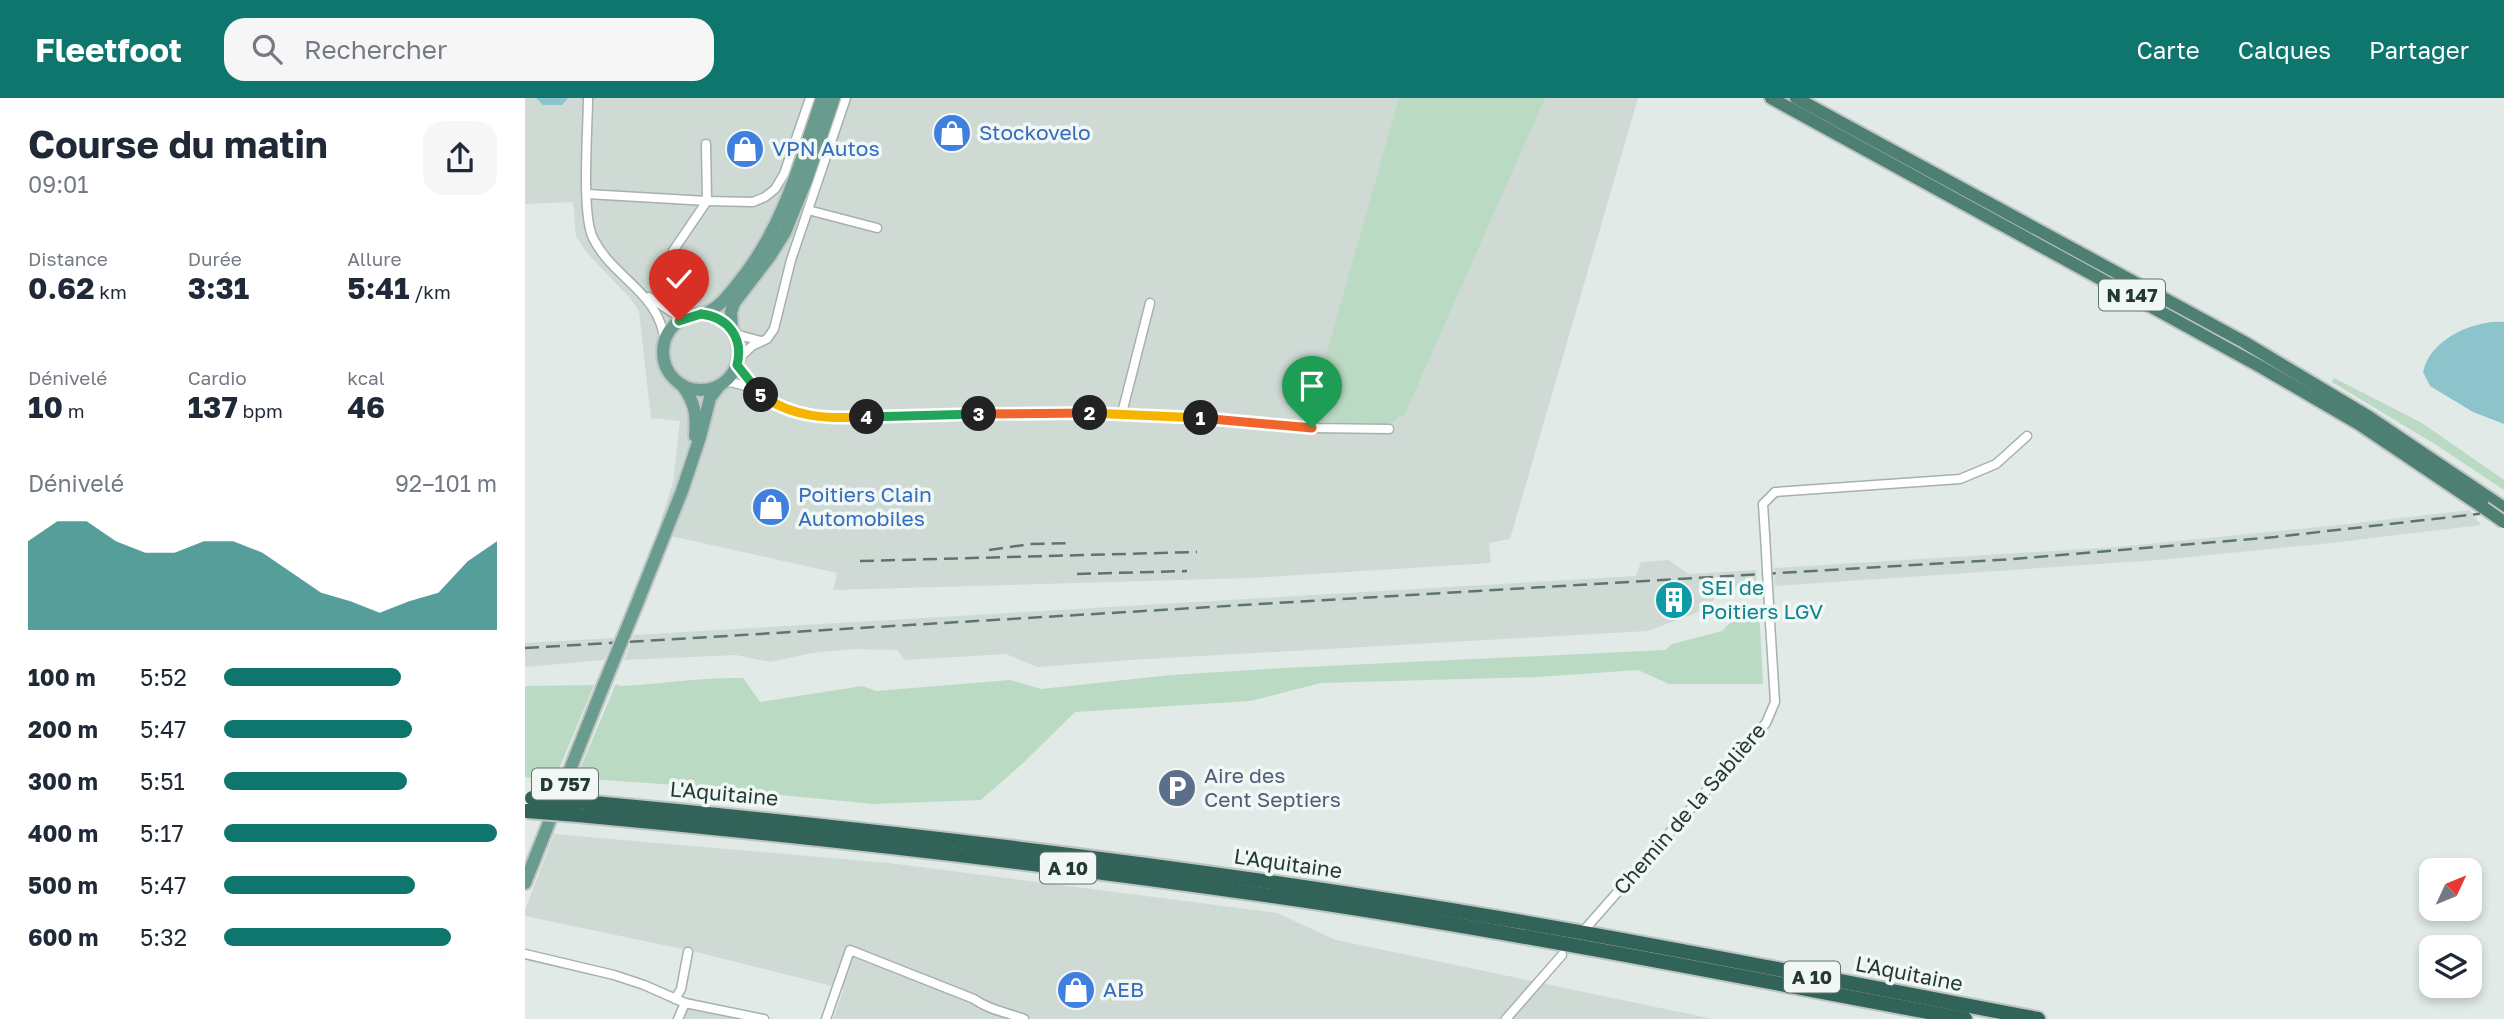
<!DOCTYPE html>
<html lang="fr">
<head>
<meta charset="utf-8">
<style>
	:root { --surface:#fff; --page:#f6f6f7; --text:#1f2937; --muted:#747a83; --accent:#0f766e }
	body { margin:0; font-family:"Golos Text",sans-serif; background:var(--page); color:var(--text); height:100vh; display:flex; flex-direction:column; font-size:26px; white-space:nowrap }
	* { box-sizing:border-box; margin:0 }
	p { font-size:23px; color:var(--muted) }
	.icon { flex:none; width:38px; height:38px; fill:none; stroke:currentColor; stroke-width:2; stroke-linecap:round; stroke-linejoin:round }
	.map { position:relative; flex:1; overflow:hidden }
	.sheet { display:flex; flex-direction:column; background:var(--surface); width:525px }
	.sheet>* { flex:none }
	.needle { width:46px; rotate:46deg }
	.fabs { position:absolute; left:1894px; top:760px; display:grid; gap:14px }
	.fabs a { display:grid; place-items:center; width:63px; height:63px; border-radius:14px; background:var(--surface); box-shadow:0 4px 10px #0003; font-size:35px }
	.pin { position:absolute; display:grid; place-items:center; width:60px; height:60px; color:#fff; margin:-72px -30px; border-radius:50% 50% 50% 0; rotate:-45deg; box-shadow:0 0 7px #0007 }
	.pin .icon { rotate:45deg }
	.km { position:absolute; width:35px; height:35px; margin:-18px; border-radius:50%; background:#222; color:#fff; font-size:19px; line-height:35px; text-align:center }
	.round { display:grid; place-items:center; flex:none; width:74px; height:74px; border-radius:21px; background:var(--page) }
	.summary { display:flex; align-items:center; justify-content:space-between; height:119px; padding:0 28px }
	h1 { font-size:38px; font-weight:700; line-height:52px }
	.stats { display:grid; grid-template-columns:repeat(3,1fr); gap:10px; height:119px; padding:7px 28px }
	.stats div { display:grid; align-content:center }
	.stats b { font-size:30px; font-weight:700 }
	.stats small { font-size:19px; font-weight:400 }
	.stats p { font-size:19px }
	.chart { height:196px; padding:14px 28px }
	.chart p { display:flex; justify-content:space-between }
	.chart svg { width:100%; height:126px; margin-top:7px; fill:var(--accent); opacity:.7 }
	ul { padding:0 28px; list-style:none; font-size:23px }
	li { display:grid; grid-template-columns:112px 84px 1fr; align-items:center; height:52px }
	li i { height:18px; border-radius:9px; background:var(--accent) }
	header { display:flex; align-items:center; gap:42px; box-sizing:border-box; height:98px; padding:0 35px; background:var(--accent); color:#fff }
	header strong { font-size:33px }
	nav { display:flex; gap:38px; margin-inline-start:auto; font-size:24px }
	.search { width:490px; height:63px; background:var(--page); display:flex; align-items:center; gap:18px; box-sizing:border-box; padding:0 24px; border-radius:21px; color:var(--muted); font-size:26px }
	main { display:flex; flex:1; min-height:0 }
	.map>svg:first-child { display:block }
	.built { fill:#cfdad5 }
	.green { fill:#bbdac3 }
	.water { fill:#8dc3cb }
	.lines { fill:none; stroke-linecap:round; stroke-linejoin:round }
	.minor-casing { stroke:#a4b1ad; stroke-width:11 }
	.primary-casing { stroke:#bdc4c2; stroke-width:16 }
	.trunk-casing { stroke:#bdc4c2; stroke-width:16 }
	.motorway-casing { stroke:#bdc4c2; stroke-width:18 }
	.minor { stroke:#fff; stroke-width:8 }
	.primary { stroke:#699c8e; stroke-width:12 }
	.trunk { stroke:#4d8073; stroke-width:12 }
	.motorway { stroke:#316358; stroke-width:14 }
	.rail { stroke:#5d756e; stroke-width:2.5; stroke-dasharray:14 7; stroke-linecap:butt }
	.minor-bridge-casing { stroke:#a4b1ad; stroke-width:11; stroke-linecap:butt }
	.primary-bridge-casing { stroke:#bdc4c2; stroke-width:16; stroke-linecap:butt }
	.trunk-bridge-casing { stroke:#bdc4c2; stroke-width:16; stroke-linecap:butt }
	.motorway-bridge-casing { stroke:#bdc4c2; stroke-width:18; stroke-linecap:butt }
	.minor-bridge { stroke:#fff; stroke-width:8 }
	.primary-bridge { stroke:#699c8e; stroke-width:12 }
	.trunk-bridge { stroke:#4d8073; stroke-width:12 }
	.motorway-bridge { stroke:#316358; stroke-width:14 }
	.split-1-casing { stroke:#fff; stroke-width:14 }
	.split-2-casing { stroke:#fff; stroke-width:14 }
	.split-3-casing { stroke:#fff; stroke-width:14 }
	.split-4-casing { stroke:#fff; stroke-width:14 }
	.split-5-casing { stroke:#fff; stroke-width:14 }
	.split-6-casing { stroke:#fff; stroke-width:14 }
	.split-7-casing { stroke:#fff; stroke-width:14 }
	.split-1 { stroke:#f0652b; stroke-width:9 }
	.split-2 { stroke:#f5b400; stroke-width:9 }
	.split-3 { stroke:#f0652b; stroke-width:9 }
	.split-4 { stroke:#22a559; stroke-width:9 }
	.split-5 { stroke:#f5b400; stroke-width:9 }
	.split-6 { stroke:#22a559; stroke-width:9 }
	.split-7 { stroke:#22a559; stroke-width:9 }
	.labels { text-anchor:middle; stroke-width:7; stroke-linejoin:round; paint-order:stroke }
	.shield { fill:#f1f7f4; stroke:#61726d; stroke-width:2 }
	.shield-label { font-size:19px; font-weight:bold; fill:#233933 }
	.shop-label { font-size:21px; fill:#366cbe; stroke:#f1f7f4; text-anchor:start }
	.culture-label { font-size:21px; fill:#0d838f; stroke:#f1f7f4; text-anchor:start }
	.service-label { font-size:21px; fill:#4e5e75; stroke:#f1f7f4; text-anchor:start }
	.street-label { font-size:21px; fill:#233933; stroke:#f1f7f4 }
</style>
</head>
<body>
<header>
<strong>Fleetfoot</strong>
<div class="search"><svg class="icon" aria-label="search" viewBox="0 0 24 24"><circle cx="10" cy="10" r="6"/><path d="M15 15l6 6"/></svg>Rechercher</div>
<nav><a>Carte</a><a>Calques</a><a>Partager</a></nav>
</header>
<main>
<section class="sheet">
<div class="summary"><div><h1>Course du matin</h1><p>09:01</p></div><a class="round"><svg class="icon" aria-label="share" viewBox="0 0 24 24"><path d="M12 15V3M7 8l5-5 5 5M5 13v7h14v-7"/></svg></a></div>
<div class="stats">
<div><p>Distance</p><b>0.62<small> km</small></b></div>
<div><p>Durée</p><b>3:31</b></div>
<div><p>Allure</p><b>5:41<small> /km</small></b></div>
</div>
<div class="stats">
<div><p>Dénivelé</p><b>10<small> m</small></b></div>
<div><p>Cardio</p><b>137<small> bpm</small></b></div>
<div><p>kcal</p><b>46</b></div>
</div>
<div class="chart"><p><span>Dénivelé</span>92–101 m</p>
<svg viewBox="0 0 160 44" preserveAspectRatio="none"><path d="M0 44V13L10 6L20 6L30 13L40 17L50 17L60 13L70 13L80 17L90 24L100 31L110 34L120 38L130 34L140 31L150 20L160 13V44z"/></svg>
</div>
<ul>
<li><b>100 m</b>5:52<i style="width:65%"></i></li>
<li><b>200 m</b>5:47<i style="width:69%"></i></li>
<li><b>300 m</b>5:51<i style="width:67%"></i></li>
<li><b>400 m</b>5:17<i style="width:100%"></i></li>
<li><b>500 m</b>5:47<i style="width:70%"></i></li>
<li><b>600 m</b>5:32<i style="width:83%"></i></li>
</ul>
</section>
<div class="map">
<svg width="1979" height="921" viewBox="0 0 1979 921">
	<rect width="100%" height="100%" fill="#e1eae6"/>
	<g class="built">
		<polygon points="0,0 1113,0 985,441 964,445 966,465 725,480 308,492 312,475 132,435 148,384 155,323 126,320 114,213 104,199 61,154 51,138 48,104 0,106"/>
		<polygon points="1945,412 1956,427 1806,445 1634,462 1250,488 1249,470 1592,449 1814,427"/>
		<polygon points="1144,462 1163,476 1231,472 1232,488 1199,491 1179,512 1123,533 605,562 512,569 481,556 380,562 372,552 329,551 287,555 245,564 211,557 99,562 109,537 1111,478 1116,464"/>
		<polygon points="89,540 79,562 0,569 0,545"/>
		<polygon points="29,736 364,765 752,815 811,842 1188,921 308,921 319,891 167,853 0,818 0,812"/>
		<polygon points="164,910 217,921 158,921"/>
	</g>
	<g class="green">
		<polygon points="874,0 1020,0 879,318 874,318 866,326 782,324"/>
		<polygon points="1809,280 1897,325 1979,382 1979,392 1913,348 1807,284"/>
		<path d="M 1234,510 L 1238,586 L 1144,586 L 1113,572 L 1013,579 L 796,585 L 725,603 L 550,614 L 497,666 L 456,702 L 349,706 L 150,687 L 51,680 L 91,586 L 95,588 C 136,586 177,579 218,580 L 235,604 L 337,588 L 351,593 L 485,582 L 516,591 L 646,577 L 759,570 L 1140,552 L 1147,546 L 1197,533 L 1213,517 L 1225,516 Z"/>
		<polygon points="69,587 29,683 0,679 0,588"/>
	</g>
	<g class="water">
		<polygon points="11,0 43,0 37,7 18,7"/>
		<path d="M 1979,224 L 1979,326 L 1948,314 L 1905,288 L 1898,274 C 1905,241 1949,222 1979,224 Z"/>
	</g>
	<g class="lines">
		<defs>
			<g id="minor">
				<path d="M 63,0 C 63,31 56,115 68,140 C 88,181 134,193 140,244"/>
				<polyline points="62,96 182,103 228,104 240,99 250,91 259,76 285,0"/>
				<polyline points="283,112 352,130"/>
				<polyline points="148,153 182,103 181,46"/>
				<polyline points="124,199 148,215 161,219"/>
				<polyline points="210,236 236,243"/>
				<polyline points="214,260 227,248 242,241 249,231 266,162 321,0"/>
				<polyline points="212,267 230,290"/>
				<polyline points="201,283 221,288 262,312 297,320 597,315 787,330 864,331"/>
				<polyline points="597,315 625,205"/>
				<polyline points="1240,437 1238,406 1250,394 1435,381 1471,366 1502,338"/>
				<polyline points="1061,830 1241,625 1250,604 1245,524"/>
				<polyline points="0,856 89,877 119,887 160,905 239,921"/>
				<polyline points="150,901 156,891 163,854"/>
				<polyline points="153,921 160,905"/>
				<path d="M 301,921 L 325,852 L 449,901 C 464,912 481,914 499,921"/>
				<polyline points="981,921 1037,857"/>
			</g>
			<g id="primary">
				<path d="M 179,216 C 195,209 203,198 214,184 C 258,130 275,65 297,0"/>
				<circle cx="176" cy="254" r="38"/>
				<polyline points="207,232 206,214 209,205 245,158 260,134 281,83 309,0"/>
				<path d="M 157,287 C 170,304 172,317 170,338"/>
				<polyline points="111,508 157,393 175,339 185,300 194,288"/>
				<polyline points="0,785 79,586"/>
			</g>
			<g id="trunk">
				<polyline points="1246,0 1736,269 1834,326 1959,410"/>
				<polyline points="1271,0 1719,244 1844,319 1979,410"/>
			</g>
			<g id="motorway">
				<path d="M 58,704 C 338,730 617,762 895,807 C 1101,840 1307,882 1513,921"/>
				<path d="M 53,717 C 304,740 553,769 802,806 C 1016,839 1228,881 1440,921"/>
			</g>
		</defs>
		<use href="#minor" class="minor-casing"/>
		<use href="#primary" class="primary-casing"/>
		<use href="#trunk" class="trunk-casing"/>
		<use href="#motorway" class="motorway-casing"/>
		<use href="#minor" class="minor"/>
		<use href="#primary" class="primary"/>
		<use href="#trunk" class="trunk"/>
		<use href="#motorway" class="motorway"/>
		<g class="rail">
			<polyline points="464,452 506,446 547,445"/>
			<polyline points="335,463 672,454"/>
			<polyline points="552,476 662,473"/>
			<polyline points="0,550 1488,461 1750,439 1979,413"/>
		</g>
		<defs>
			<polyline id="minor-bridge" points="1240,437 1245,524"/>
			<polyline id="primary-bridge" points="79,586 111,508"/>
			<polyline id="trunk-bridge" points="1959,410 1979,424"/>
			<g id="motorway-bridge">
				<polyline points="7,700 58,704"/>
				<polyline points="2,713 53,717"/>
			</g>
		</defs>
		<use href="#minor-bridge" class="minor-bridge-casing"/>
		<use href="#primary-bridge" class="primary-bridge-casing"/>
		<use href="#trunk-bridge" class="trunk-bridge-casing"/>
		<use href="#motorway-bridge" class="motorway-bridge-casing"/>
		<use href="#minor-bridge" class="minor-bridge"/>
		<use href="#primary-bridge" class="primary-bridge"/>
		<use href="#trunk-bridge" class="trunk-bridge"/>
		<use href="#motorway-bridge" class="motorway-bridge"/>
	</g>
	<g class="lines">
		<defs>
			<polyline id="split-1" points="676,320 787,330"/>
			<polyline id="split-2" points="565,315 676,320"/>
			<polyline id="split-3" points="454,316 565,315"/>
			<polyline id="split-4" points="342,319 454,316"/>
			<path id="split-5" d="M 236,297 C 268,320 304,321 342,319"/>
			<path id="split-6" d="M 176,216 C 203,219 219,240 212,267 L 236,297"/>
			<polyline id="split-7" points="154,223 176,216"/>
		</defs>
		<use href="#split-1" class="split-1-casing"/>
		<use href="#split-2" class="split-2-casing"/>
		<use href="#split-3" class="split-3-casing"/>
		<use href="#split-4" class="split-4-casing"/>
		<use href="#split-5" class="split-5-casing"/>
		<use href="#split-6" class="split-6-casing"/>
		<use href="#split-7" class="split-7-casing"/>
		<use href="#split-1" class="split-1"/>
		<use href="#split-2" class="split-2"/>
		<use href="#split-3" class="split-3"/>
		<use href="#split-4" class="split-4"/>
		<use href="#split-5" class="split-5"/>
		<use href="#split-6" class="split-6"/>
		<use href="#split-7" class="split-7"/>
	</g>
	<defs>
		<symbol id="shop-disc" viewBox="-11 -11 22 22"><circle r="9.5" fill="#3f7fe0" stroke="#f1f7f4"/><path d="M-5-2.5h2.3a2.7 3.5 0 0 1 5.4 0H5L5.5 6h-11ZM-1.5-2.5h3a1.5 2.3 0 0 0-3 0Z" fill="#fff"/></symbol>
		<symbol id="building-disc" viewBox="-11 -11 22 22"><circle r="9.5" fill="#0f9aa8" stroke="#f1f7f4"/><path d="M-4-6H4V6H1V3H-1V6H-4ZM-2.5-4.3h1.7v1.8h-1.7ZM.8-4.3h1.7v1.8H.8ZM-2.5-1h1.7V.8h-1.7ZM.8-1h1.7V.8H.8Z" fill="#fff"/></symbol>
		<symbol id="parking-disc" viewBox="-11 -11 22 22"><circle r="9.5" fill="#5c6f8a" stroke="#f1f7f4"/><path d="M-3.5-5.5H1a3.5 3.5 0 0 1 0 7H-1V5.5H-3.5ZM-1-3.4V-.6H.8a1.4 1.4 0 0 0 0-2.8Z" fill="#fff"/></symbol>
	</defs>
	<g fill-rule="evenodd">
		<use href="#shop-disc" x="405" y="13" width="44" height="44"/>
		<use href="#shop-disc" x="198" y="29" width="44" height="44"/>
		<use href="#shop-disc" x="224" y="387" width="44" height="44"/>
		<use href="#building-disc" x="1127" y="480" width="44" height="44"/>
		<use href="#parking-disc" x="630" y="668" width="44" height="44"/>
		<use href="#shop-disc" x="529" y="870" width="44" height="44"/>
	</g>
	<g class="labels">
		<g class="shield">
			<rect x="1574" y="181.5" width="66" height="31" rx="5"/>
			<rect x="7" y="670.5" width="66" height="31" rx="5"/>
			<rect x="515" y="754.5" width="56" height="31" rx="5"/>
			<rect x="1259" y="863.5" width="56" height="31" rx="5"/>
		</g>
		<g class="shield-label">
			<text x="1607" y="204">N 147</text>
			<text x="40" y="693">D 757</text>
			<text x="543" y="777">A 10</text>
			<text x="1287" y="886">A 10</text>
		</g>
		<g class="shop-label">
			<text x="454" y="42">Stockovelo</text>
			<text x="247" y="58">VPN Autos</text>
			<text x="273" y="404">Poitiers Clain<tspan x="273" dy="24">Automobiles</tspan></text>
			<text x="578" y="899">AEB</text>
		</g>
		<g class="culture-label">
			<text x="1176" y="497">SEI de<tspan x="1176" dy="24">Poitiers LGV</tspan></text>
		</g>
		<g class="service-label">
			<text x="679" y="685">Aire des<tspan x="679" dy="24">Cent Septiers</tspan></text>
		</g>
		<g class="street-label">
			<text transform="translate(199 696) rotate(5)" y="7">L'Aquitaine</text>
			<text transform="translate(1165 711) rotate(-49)" y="7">Chemin de la Sablière</text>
			<text transform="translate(763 766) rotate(8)" y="7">L'Aquitaine</text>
			<text transform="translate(1384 876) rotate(11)" y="7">L'Aquitaine</text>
		</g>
	</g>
</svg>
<div class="fabs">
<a><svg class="needle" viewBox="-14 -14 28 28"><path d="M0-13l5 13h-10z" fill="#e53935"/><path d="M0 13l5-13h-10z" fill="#747a83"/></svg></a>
<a><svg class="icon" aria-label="layers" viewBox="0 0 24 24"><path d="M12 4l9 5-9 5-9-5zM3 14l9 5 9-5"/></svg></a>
</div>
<div class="pin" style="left:787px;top:330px;background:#1e9e55"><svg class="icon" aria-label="arrive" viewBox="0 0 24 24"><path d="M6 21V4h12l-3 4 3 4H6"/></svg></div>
<div class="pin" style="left:154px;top:223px;background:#d93025"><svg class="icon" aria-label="check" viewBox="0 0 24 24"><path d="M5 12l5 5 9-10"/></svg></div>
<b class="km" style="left:676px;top:320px">1</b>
<b class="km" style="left:565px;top:315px">2</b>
<b class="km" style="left:454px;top:316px">3</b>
<b class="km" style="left:342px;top:319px">4</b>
<b class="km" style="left:236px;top:297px">5</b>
</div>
</main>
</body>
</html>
